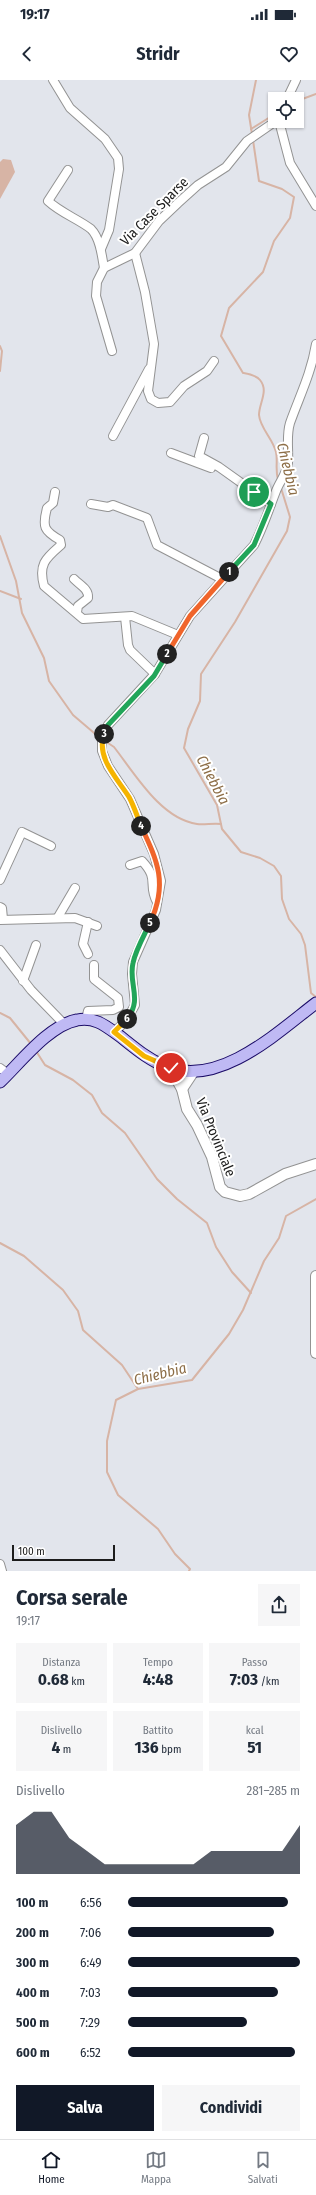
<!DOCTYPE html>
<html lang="it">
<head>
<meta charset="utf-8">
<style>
	:root { --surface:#fff; --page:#f6f6f7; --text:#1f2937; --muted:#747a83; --line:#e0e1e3; --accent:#111827 }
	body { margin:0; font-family:"Fira Sans Condensed",sans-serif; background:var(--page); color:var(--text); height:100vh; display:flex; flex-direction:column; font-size:15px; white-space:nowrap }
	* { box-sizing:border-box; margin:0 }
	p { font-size:13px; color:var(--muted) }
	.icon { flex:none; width:22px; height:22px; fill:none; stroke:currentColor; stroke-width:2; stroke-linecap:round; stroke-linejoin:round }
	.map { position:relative; height:1491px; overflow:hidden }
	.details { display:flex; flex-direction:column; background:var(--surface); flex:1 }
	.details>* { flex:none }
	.buttons { position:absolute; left:268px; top:12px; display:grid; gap:8px }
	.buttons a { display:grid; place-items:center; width:36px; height:36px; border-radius:0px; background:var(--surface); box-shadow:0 1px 3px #0004; font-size:20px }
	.scale { position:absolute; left:12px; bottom:10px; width:103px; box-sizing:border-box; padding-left:4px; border:2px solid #1c1c1c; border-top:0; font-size:11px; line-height:14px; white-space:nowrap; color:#1c1c1c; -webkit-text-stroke:3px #fff; paint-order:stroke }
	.pin { position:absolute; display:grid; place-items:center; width:34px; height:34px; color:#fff; margin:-17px; border:2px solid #fff; border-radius:50%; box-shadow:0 1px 4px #0007 }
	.km { position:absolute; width:20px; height:20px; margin:-10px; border-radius:50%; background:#222; color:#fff; font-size:11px; line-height:20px; text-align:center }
	.round { display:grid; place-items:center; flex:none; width:42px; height:42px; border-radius:0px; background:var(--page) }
	.summary { display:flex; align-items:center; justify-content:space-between; height:68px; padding:0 16px }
	h1 { font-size:22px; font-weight:700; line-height:30px }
	.figures { display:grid; grid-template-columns:repeat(3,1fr); gap:6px; height:68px; padding:4px 16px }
	.figures div { display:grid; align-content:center; border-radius:0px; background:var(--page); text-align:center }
	.figures b { font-size:17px; font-weight:700 }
	.figures small { font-size:11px; font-weight:400 }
	.figures p { font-size:11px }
	.chart { height:112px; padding:8px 16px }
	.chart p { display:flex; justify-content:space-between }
	.chart svg { width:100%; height:72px; margin-top:4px; fill:var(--accent); opacity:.7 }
	.primary-button { display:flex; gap:8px; margin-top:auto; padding:8px 16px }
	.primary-button a { flex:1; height:46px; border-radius:0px; background:var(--accent); color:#fff; font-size:16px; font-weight:700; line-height:46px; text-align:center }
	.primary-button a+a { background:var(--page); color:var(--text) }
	ul { padding:0 16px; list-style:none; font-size:13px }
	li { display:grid; grid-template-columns:64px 48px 1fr; align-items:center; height:30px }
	li i { height:10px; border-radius:5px; background:var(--accent) }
	.status { display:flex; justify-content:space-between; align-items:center; height:28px; padding:0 20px; background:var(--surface); direction:ltr }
	.status svg { height:11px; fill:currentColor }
	header { display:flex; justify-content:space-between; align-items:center; height:52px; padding:0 16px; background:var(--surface); font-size:18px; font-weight:700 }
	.tabs { display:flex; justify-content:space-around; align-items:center; height:56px; border-top:1px solid var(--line); background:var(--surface); font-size:11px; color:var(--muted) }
	.tabs a { display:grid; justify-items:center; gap:2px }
	.tabs .current { color:var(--accent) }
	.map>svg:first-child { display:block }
	.water { fill:#d7b4a5 }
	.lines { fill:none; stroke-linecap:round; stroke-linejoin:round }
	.stream { stroke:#d7b4a5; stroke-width:2 }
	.minor-casing { stroke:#939393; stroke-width:10 }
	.tertiary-casing { stroke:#939393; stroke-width:12 }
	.secondary-casing { stroke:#1c0d68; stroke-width:13 }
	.minor { stroke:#fff; stroke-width:8 }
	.tertiary { stroke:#fff; stroke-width:10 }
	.secondary { stroke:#bfb9f4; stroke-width:11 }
	.split-1-casing { stroke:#fff; stroke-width:8 }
	.split-2-casing { stroke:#fff; stroke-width:8 }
	.split-3-casing { stroke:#fff; stroke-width:8 }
	.split-4-casing { stroke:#fff; stroke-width:8 }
	.split-5-casing { stroke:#fff; stroke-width:8 }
	.split-6-casing { stroke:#fff; stroke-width:8 }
	.split-7-casing { stroke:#fff; stroke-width:8 }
	.split-1 { stroke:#22a559; stroke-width:5 }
	.split-2 { stroke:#f0652b; stroke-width:5 }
	.split-3 { stroke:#22a559; stroke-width:5 }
	.split-4 { stroke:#f5b400; stroke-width:5 }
	.split-5 { stroke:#f0652b; stroke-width:5 }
	.split-6 { stroke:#22a559; stroke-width:5 }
	.split-7 { stroke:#f5b400; stroke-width:5 }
	.labels { text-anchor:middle; stroke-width:4; stroke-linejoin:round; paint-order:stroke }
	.street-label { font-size:14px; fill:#1c1c1c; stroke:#fff }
	.water-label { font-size:15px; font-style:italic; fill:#8d6e47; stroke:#fff }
</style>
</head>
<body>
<div class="status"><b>19:17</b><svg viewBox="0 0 49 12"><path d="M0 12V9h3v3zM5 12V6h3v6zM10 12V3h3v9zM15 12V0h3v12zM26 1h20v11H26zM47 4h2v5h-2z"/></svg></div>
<header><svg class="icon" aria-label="back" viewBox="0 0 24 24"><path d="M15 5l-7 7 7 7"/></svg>Stridr<svg class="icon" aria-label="heart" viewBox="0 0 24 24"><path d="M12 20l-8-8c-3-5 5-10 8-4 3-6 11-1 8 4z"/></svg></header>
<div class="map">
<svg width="316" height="1491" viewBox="0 0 316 1491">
	<rect width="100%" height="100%" fill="#e2e5ec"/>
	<polygon class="water" points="3,79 11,80 15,92 0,119 0,82"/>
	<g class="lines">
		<g class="stream">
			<polyline points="297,21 316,14"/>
			<polyline points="251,49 275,34"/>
			<polyline points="252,54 249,35 256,0"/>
			<path d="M 253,60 L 259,101 L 282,109 L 294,117 L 290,138 L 274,161 L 263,192 L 229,228 L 221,256 L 243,293 C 249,294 256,295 260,300 C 269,311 259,323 259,335 C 260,348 273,359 276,372 C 278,381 275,389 278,400"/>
			<polyline points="0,266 2,271 0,291"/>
			<polyline points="281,408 290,437 287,451 235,542 201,594 200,621 188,649 184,668 217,725 222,749 241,772 260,778 274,786 281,796 282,819 289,839 301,854 305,865 311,913 316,917"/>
			<polyline points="0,456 16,501 22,533 44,578 49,601 73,635 100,658"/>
			<polyline points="0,511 21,519"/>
			<path d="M 105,661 L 114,667 C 135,694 161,739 197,744 C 204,745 213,743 221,744"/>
			<polyline points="0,933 10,938 31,964"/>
			<polyline points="36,971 45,985 73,1000 92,1015 102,1033 125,1053 157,1099 177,1119 207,1143 216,1167 232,1192 251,1213"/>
			<polyline points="0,1163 24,1176 63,1210 78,1231 83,1250 122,1285 138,1309"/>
			<polyline points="189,1491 190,1489 175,1474 158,1449 118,1415 107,1392 107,1361 116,1320 138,1309 192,1300 229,1254 243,1230 264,1181 279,1158 286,1136 316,1119"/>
		</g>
		<defs>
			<g id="minor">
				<polyline points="53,0 70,28 105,59 118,78 119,89 109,150 101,169"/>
				<polyline points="287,19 296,0"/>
				<polyline points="279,41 290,83 316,126"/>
				<path d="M 68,90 L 48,121 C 61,133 78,139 91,149 C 100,158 102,176 104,188"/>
				<polyline points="135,173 145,212 154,264 148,311 151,319 158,323 170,322 184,306 207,291 214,281"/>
				<polyline points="112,271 96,216 97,202 104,188 135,173 159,141 178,123 198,105 226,87 247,61 276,41"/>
				<polyline points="113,356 149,289"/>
				<polyline points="204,358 199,376 219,387 271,424"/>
				<polyline points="171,373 211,388"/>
				<path d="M 55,412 L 53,423 L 47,428 C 42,447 44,451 60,460 L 61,465 C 46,478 38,484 44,506 L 83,539 L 132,536 L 178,555"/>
				<polyline points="91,424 108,427 113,425 147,438 157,465 222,499"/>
				<path d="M 74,499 C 80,505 89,509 88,518 L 78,526 L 77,532"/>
				<polyline points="125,537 128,565 130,570 155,594"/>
				<path d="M 130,785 L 142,781 C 160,800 147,804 157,822"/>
				<polyline points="0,800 22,752 51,766"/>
				<polyline points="0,827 2,828 3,839"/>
				<polyline points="58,837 75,808"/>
				<polyline points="0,840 75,838 97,846"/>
				<polyline points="0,870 31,910 64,944"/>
				<polyline points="88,874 83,864 88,842"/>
				<polyline points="23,901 36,865"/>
				<polyline points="86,939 88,931 113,930 119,927 118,918 94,899 94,885"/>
				<path d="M 114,952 L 126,941 L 135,925 L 132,894 L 133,882 L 156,830 L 161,801 L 154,774 L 130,719 L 108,686 L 102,671 L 102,658 L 108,645 L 155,594 L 190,536 L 254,465 C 263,448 269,429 276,411 C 280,401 287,393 288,383 C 289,369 286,356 290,343 C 300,315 311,294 316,264"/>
				<polyline points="0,988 8,994"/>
				<polyline points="0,1484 2,1491"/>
			</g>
			<g id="tertiary">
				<polyline points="171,989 182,1009 187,1029 197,1045 212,1077 220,1107 225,1112 240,1116 249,1114 285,1094 316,1084"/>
				<polyline points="182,1009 194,991"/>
				<polyline points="316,1196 316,1273"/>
			</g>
			<path id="secondary" d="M 0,1002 C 20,983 49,945 77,940 C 95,936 107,947 121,957 C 136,969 150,981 169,988 C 221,1006 278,952 316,923"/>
		</defs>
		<use href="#minor" class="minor-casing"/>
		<use href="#tertiary" class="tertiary-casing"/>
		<use href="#secondary" class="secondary-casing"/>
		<use href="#minor" class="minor"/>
		<use href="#tertiary" class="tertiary"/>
		<use href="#secondary" class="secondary"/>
	</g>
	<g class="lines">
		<defs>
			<polyline id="split-1" points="229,492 254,465 271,424 254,412"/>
			<polyline id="split-2" points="167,574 190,536 229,492"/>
			<polyline id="split-3" points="104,654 108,645 154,596 167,574"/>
			<path id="split-4" d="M 104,654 C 96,678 117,698 129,717 C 134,726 137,736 141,746"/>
			<path id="split-5" d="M 141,746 C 158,782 168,804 150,843"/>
			<path id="split-6" d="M 127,939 C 143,919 128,904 133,883 C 136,869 144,856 150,843"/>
			<polyline id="split-7" points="127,939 114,952 144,976 171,988"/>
		</defs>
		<use href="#split-1" class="split-1-casing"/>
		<use href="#split-2" class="split-2-casing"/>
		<use href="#split-3" class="split-3-casing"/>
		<use href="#split-4" class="split-4-casing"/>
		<use href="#split-5" class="split-5-casing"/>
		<use href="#split-6" class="split-6-casing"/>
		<use href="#split-7" class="split-7-casing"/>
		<use href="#split-1" class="split-1"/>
		<use href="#split-2" class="split-2"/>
		<use href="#split-3" class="split-3"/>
		<use href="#split-4" class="split-4"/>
		<use href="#split-5" class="split-5"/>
		<use href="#split-6" class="split-6"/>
		<use href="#split-7" class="split-7"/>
	</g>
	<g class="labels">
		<g class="street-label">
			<text transform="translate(154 131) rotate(-45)" y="5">Via Case Sparse</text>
			<text transform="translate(216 1057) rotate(68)" y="5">Via Provinciale</text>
		</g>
		<g class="water-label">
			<text transform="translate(288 389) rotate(76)" y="5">Chiebbia</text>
			<text transform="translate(213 700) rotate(62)" y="5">Chiebbia</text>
			<text transform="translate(160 1294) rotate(-14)" y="5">Chiebbia</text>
		</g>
	</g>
</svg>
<div class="buttons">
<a><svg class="icon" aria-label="locate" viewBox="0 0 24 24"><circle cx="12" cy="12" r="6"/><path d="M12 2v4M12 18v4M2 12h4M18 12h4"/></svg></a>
</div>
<div class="scale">100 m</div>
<div class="pin" style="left:254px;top:412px;background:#1e9e55"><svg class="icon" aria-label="arrive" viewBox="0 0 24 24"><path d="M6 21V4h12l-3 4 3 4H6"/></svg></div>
<div class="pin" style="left:171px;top:988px;background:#d93025"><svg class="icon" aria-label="check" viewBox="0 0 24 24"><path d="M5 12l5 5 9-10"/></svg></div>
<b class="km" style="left:229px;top:492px">1</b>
<b class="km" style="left:167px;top:574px">2</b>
<b class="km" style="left:104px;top:654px">3</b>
<b class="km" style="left:141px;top:746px">4</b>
<b class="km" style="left:150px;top:843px">5</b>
<b class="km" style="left:127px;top:939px">6</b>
</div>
<section class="details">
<div class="summary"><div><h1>Corsa serale</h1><p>19:17</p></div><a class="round"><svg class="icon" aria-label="share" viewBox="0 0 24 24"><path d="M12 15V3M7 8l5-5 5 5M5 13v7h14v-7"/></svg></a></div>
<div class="figures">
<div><p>Distanza</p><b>0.68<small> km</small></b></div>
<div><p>Tempo</p><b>4:48</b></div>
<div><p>Passo</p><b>7:03<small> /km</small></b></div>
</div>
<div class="figures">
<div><p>Dislivello</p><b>4<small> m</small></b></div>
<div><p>Battito</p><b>136<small> bpm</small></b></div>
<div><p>kcal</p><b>51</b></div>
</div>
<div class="chart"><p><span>Dislivello</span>281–285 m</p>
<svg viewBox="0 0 160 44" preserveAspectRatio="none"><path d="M0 44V14L10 6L20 6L30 22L40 30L50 38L60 38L70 38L80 38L90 38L100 38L110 30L120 30L130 30L140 30L150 30L160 14V44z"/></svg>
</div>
<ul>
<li><b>100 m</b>6:56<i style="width:93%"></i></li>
<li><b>200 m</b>7:06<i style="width:85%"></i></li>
<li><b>300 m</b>6:49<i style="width:100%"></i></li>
<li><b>400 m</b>7:03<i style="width:87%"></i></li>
<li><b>500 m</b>7:29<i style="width:69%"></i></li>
<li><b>600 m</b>6:52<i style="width:97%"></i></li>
</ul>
<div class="primary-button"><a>Salva</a><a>Condividi</a></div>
</section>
<nav class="tabs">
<a class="current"><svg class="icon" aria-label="home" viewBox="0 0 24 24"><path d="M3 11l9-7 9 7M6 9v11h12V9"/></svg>Home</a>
<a><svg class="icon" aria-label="map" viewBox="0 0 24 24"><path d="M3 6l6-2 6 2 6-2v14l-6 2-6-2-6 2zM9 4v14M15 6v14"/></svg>Mappa</a>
<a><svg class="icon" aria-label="saved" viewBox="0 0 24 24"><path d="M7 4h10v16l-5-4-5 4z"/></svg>Salvati</a>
</nav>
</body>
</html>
